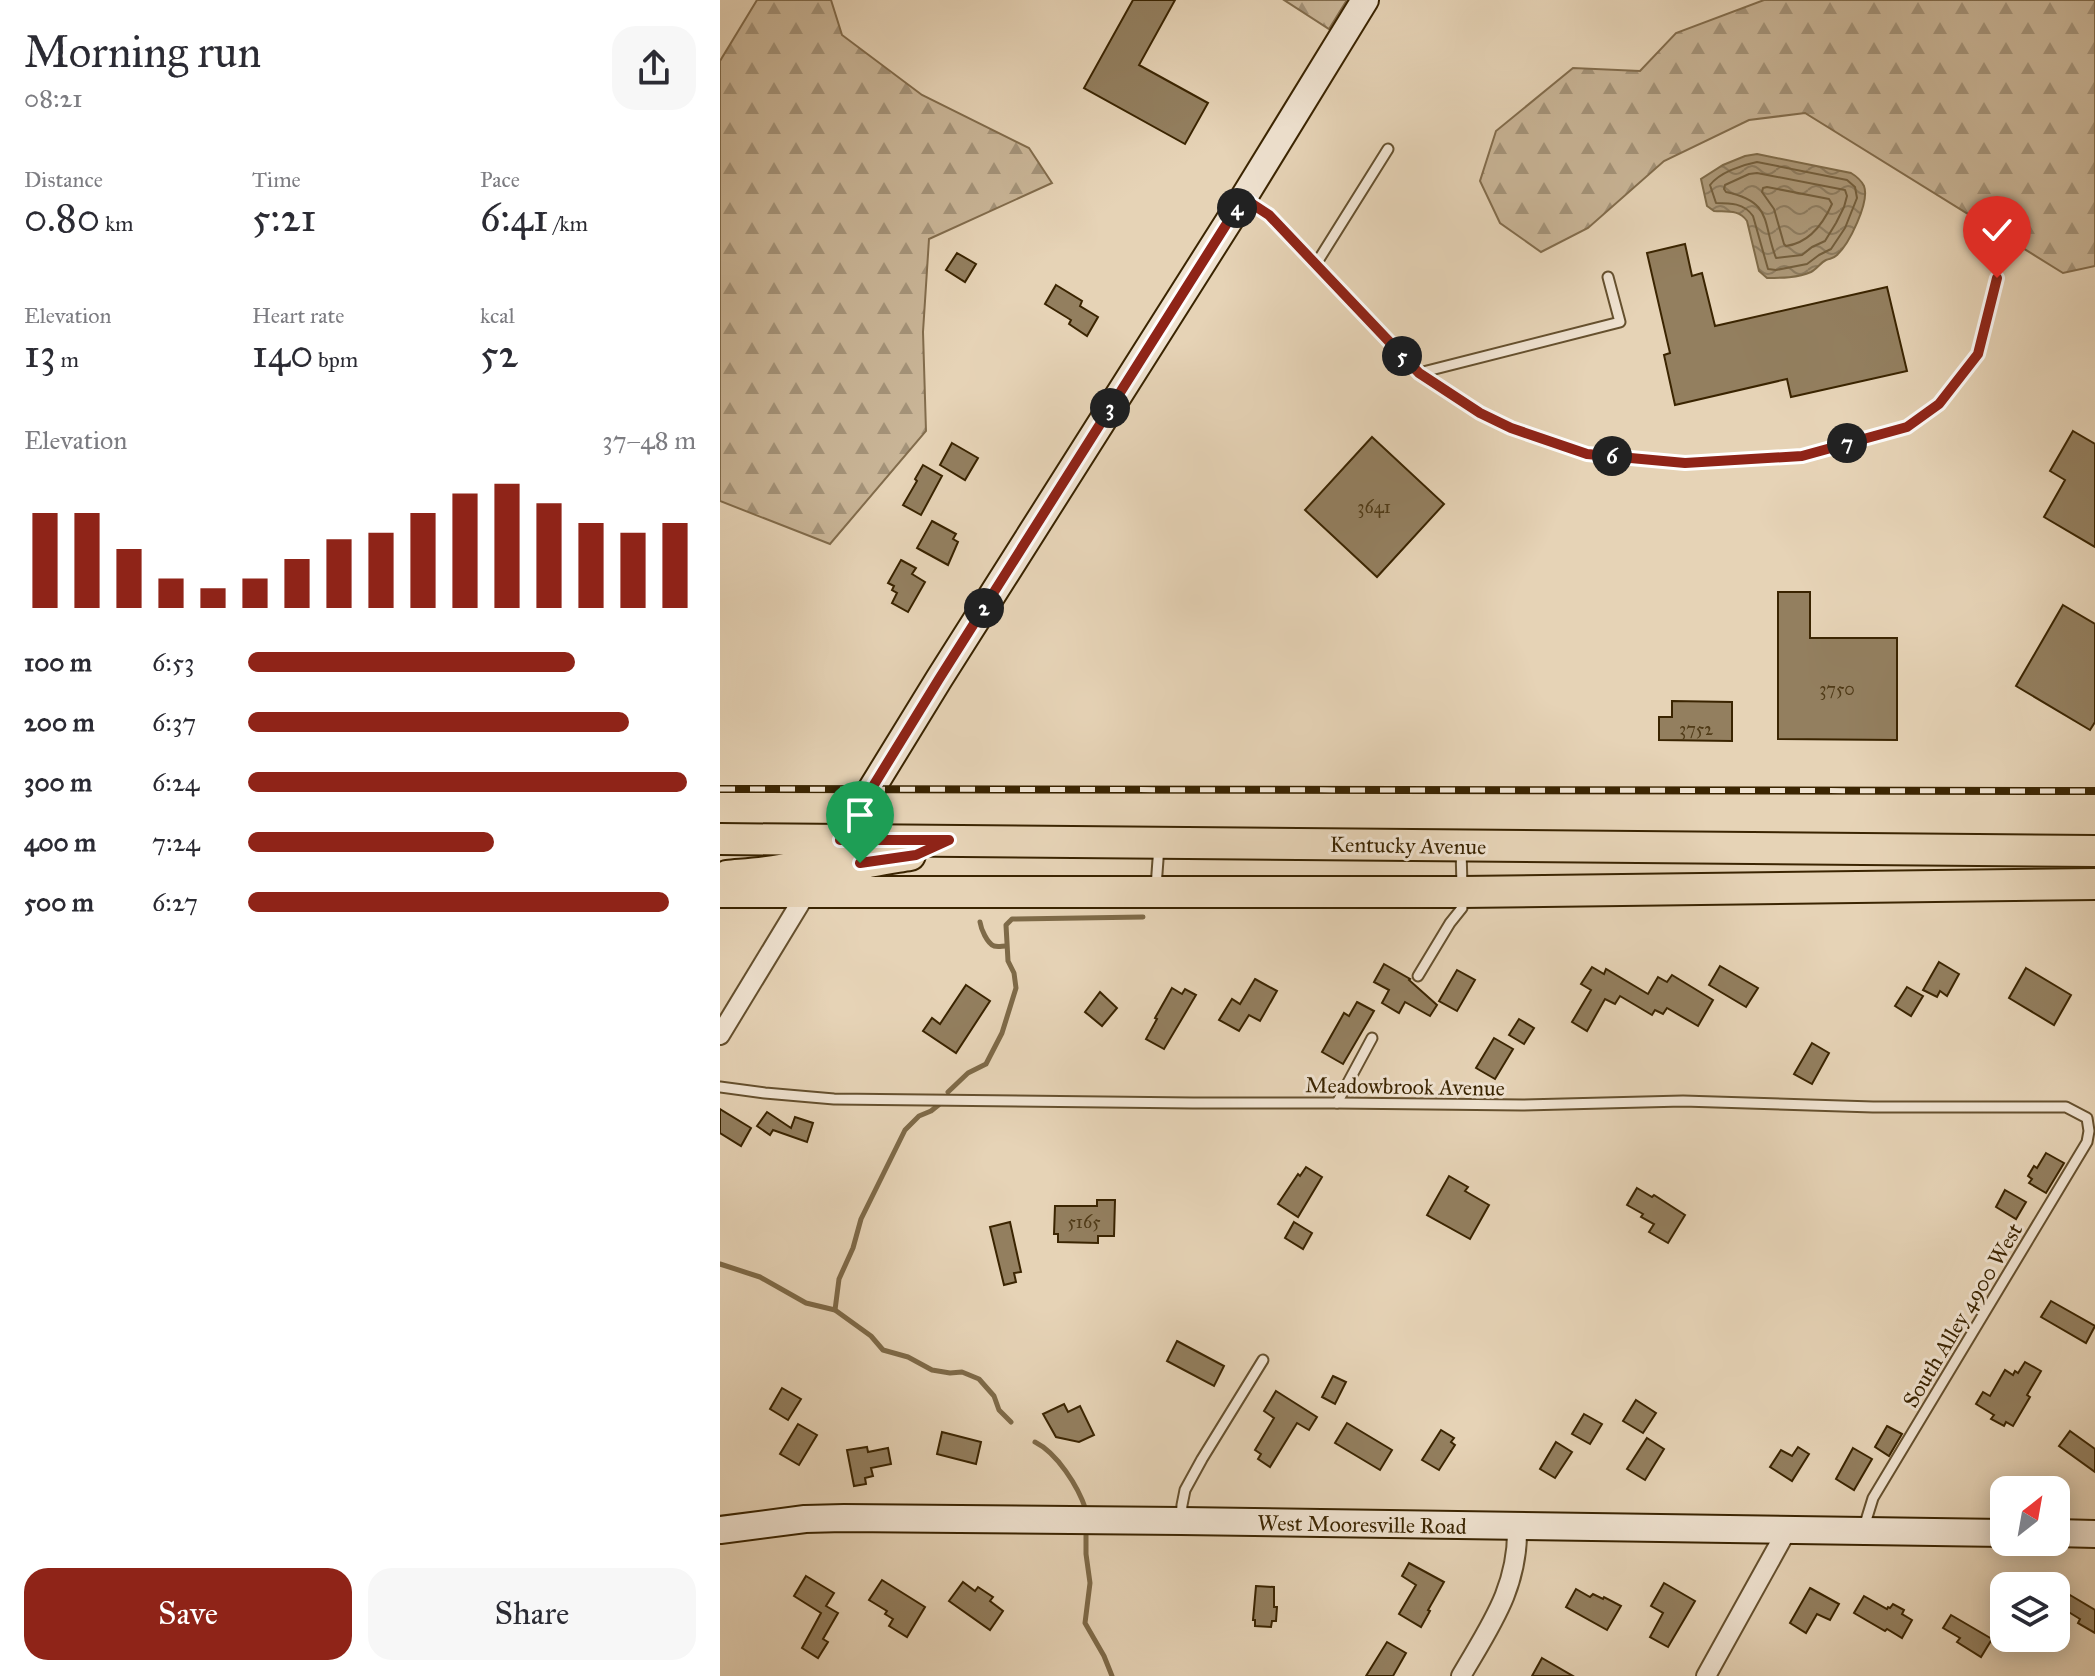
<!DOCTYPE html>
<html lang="en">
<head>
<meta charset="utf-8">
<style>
	:root { --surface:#fff; --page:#f7f7f7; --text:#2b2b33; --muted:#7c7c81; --accent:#8f2418 }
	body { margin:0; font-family:"IM FELL Great Primer",serif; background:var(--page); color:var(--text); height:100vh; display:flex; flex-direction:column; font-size:30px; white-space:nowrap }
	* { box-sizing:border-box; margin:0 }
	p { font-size:26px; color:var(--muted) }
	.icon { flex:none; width:44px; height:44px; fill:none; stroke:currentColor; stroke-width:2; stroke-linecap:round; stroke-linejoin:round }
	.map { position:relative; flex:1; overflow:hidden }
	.side { display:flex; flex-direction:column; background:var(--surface); width:720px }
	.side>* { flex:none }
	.needle { width:52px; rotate:31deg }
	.fabs { position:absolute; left:1270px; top:1476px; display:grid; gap:16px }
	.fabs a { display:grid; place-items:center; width:80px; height:80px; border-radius:16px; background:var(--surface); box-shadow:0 4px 20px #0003; font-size:40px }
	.pin { position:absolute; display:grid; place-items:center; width:68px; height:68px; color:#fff; margin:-82px -34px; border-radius:50% 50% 50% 0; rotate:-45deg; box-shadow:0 0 8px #0007 }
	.pin .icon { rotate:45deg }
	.km { position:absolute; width:40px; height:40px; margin:-20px; border-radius:50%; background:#222; color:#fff; font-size:22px; line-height:40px; text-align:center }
	.round { display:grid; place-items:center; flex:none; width:84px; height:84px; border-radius:24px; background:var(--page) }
	.summary { display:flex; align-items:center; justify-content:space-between; height:136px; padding:0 24px }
	h1 { font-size:44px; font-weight:600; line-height:60px }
	.metrics { display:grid; grid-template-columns:repeat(3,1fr); gap:12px; height:136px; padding:8px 24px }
	.metrics div { display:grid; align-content:center }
	.metrics b { font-size:40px; font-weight:600 }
	.metrics small { font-size:22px; font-weight:400 }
	.metrics p { font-size:22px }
	.chart { height:224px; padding:16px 24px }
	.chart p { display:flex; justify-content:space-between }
	.chart svg { width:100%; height:144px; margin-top:8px; stroke:var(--accent); stroke-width:6 }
	.action { display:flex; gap:16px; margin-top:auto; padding:16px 24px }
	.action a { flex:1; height:92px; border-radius:24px; background:var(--accent); color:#fff; font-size:32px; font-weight:600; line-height:92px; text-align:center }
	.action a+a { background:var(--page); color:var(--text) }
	ul { padding:0 24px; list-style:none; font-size:26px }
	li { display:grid; grid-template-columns:128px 96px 1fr; align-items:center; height:60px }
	li i { height:20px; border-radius:10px; background:var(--accent) }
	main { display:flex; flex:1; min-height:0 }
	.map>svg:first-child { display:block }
	.forest { fill:url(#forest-firs); stroke:#826c4c; stroke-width:2 }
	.water { fill:url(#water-waves); stroke:#7e6a48; stroke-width:2 }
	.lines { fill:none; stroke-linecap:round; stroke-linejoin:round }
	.shore { stroke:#735e3c; stroke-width:2 }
	.stream { stroke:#7e6a48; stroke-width:5 }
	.building { fill:#937f5f; stroke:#3a2401; stroke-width:2 }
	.lane-casing { stroke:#65502e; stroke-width:13 }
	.street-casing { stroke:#65502e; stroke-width:22 }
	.secondary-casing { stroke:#3a2401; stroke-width:30 }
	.primary-casing { stroke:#3a2401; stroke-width:34 }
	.lane { stroke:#efe2d0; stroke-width:9 }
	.street { stroke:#efe2d0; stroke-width:18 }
	.secondary { stroke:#efe2d0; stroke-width:26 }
	.primary { stroke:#e6d3b6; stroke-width:30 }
	.rail-casing { stroke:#3a2401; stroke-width:8 }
	.rail { stroke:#efe2d0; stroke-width:5; stroke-dasharray:15; stroke-linecap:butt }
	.route-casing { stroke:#fff; stroke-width:16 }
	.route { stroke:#8f2418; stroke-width:10 }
	.labels { text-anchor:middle; stroke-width:6; stroke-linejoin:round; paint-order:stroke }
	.number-label { font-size:18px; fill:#503b18 }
	.street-label { font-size:22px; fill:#3a2401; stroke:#efe2d0 }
</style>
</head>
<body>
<main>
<section class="side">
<div class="summary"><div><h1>Morning run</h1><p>08:21</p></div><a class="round"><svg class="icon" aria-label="share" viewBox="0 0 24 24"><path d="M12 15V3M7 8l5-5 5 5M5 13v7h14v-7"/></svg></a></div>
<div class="metrics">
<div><p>Distance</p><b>0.80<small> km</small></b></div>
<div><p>Time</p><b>5:21</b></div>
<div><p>Pace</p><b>6:41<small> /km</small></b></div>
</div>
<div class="metrics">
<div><p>Elevation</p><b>13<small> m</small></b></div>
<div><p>Heart rate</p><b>140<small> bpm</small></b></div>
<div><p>kcal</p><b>52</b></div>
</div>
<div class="chart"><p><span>Elevation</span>37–48 m</p>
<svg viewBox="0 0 160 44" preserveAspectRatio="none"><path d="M5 44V15M15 44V15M25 44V26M35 44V35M45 44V38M55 44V35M65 44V29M75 44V23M85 44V21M95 44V15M105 44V9M115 44V6M125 44V12M135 44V18M145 44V21M155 44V18"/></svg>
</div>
<ul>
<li><b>100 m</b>6:53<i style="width:73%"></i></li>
<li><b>200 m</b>6:37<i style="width:85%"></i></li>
<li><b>300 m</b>6:24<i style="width:98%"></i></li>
<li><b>400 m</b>7:24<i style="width:55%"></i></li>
<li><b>500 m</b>6:27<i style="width:94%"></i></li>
</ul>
<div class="action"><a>Save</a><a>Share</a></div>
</section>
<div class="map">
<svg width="1375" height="1676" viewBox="0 0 1375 1676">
	<defs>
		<pattern id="forest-firs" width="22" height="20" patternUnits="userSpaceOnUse" patternTransform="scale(2)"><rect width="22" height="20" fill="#c9b597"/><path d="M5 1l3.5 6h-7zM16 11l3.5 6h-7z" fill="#a49379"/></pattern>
		<pattern id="water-waves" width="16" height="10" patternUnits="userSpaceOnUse" patternTransform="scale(2)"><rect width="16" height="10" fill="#ac9878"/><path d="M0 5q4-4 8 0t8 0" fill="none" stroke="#8d7c60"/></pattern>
	</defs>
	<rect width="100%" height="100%" fill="#e6d3b6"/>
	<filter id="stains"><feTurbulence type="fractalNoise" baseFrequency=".0025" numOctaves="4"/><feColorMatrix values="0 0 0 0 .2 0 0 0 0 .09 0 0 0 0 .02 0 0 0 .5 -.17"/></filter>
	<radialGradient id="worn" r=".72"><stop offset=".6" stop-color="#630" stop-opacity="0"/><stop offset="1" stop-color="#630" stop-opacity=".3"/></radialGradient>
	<g class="forest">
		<polygon points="37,0 111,0 122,35 202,95 309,148 332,183 209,239 203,332 206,431 110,544 0,501 0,61"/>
		<polygon points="564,0 627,0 609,29"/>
		<polygon points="1044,0 1375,0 1375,266 1343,273 1085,113 1029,120 944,161 868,228 821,252 780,223 760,181 776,131 853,68 920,71 956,33"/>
	</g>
	<path class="water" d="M 1037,154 L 1131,173 C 1136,176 1141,180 1144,186 C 1150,202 1129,244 1117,255 C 1113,259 1111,258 1106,260 C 1100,263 1097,269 1091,272 C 1078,278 1061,278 1047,278 L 1039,271 L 1027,221 C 1019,209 1006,212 994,211 L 987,206 L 981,179 L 1003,165 L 1025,156 Z"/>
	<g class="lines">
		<g class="shore">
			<path d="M 1037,162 L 1127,180 L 1135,187 L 1137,198 L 1125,228 L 1111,249 L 1099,255 L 1087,264 L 1056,270 L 1048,269 L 1033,216 C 1024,203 1010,203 996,203 L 990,185 C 999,173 1021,165 1037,162 Z"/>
			<path d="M 1037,173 L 1125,190 L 1127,196 L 1124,207 L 1116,223 L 1105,241 L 1092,247 L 1082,255 L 1056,258 C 1042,222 1053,202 1006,192 L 1004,189 L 1005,185 L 1029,174 Z"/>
			<path d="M 1047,187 L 1109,199 L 1112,204 C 1103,224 1089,243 1066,246 L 1064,244 L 1054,209 L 1042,192 L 1043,188 Z"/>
		</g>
		<g class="stream">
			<path d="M 260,922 C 261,929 267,943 274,946 C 278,947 282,946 286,946"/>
			<polyline points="228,1092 248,1073 266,1064 282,1033 296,988 294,973 288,961 286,925 292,919 423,917"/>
			<polyline points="0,1264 40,1277 86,1303 115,1310 151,1336 163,1350 188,1357 212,1370 230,1373 242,1372 259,1379 274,1396 279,1410 291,1422"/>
			<polyline points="115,1310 119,1279 133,1248 141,1219 185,1130 199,1116 211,1111 221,1103"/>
			<path d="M 315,1442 C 337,1453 358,1486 366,1510"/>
			<polyline points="366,1530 366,1554 370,1583 365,1623 384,1656 392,1676"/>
		</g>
	</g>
	<g class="building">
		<polygon points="413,0 455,0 419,65 488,103 465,144 364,88"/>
		<polygon points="965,244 972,276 982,273 995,326 1167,287 1187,371 1071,397 1067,379 955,405 944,355 950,353 927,253"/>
		<polygon points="237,253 256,264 245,282 226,270"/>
		<polygon points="336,285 362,301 360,306 378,317 367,336 349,324 351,320 325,304"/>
		<polygon points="1353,431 1375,444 1375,547 1324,517 1345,480 1330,471"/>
		<polygon points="652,437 724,504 657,577 585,510"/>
		<polygon points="232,443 258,458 245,480 220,465"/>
		<polygon points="203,465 222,476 201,515 183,505 197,481 195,479"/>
		<polygon points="212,521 236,534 233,539 238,542 228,565 197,548"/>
		<polygon points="181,560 196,568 192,574 205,582 188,612 172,603 177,593 172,590 174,586 168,583"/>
		<polygon points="1058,592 1090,592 1090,638 1177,638 1177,740 1058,739"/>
		<polygon points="1343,605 1375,624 1375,722 1370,730 1296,686"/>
		<polygon points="952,701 1012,702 1012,741 939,740 939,717 952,717"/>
		<polygon points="1219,962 1239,974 1227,996 1220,991 1217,997 1203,990"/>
		<polygon points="664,964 690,979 689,980 717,1005 710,1016 685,1002 679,1013 662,1003 669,990 654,982"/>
		<polygon points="1000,966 1038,988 1026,1007 989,985"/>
		<polygon points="872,967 884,974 886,969 928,994 938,977 947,982 952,975 993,1000 978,1026 947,1008 943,1014 935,1010 932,1015 900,996 895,1004 885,999 867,1031 852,1022 871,990 861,984"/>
		<polygon points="1306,968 1351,995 1334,1025 1289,998"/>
		<polygon points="737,970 755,980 737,1011 719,1001"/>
		<polygon points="535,979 557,991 540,1021 529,1015 519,1031 499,1020 512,999 520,1004"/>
		<polygon points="246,985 270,1001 236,1053 203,1031 212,1018 220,1024"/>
		<polygon points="1187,987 1203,996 1191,1016 1175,1006"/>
		<polygon points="452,988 462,994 465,989 476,995 444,1049 426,1039 437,1019 435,1018"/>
		<polygon points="380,992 397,1008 382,1026 365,1012"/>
		<polygon points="637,1002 654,1011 623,1064 602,1052 624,1013 629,1016"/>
		<polygon points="799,1019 814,1028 804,1044 789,1035"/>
		<polygon points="774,1038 793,1049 775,1079 756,1068"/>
		<polygon points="1092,1043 1109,1053 1092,1084 1074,1074"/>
		<polygon points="0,1109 31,1128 21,1146 0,1133"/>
		<polygon points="47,1112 71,1128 75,1117 93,1123 87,1142 53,1130 50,1135 37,1126"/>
		<polygon points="1326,1153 1344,1163 1326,1193 1309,1183 1312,1179 1308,1176 1314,1166 1317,1168"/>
		<polygon points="586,1167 602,1177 578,1217 558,1204 578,1174 580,1176"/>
		<polygon points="729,1176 748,1187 745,1191 769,1205 750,1239 707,1215"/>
		<polygon points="917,1188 932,1197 934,1195 965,1215 948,1243 929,1232 934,1224 921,1217 923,1214 907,1205"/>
		<polygon points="1285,1190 1306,1202 1296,1219 1276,1207"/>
		<polygon points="377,1200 395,1200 394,1236 378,1236 378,1243 338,1242 338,1234 334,1234 335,1206 377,1206"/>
		<polygon points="290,1222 301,1272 294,1273 296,1282 284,1285 270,1227"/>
		<polygon points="574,1222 592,1233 583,1249 565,1238"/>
		<polygon points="1331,1301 1375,1326 1366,1343 1321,1317"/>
		<polygon points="457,1341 504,1366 494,1386 447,1361"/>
		<polygon points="1305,1362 1321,1371 1307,1395 1310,1397 1293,1426 1286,1422 1284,1426 1271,1419 1274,1415 1256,1404 1263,1392 1270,1396 1285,1370 1293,1375 1295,1371 1298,1373"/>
		<polygon points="613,1376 626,1382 615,1404 602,1397"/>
		<polygon points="62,1388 81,1399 68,1420 50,1409"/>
		<polygon points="556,1391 597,1417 589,1430 577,1423 550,1467 538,1459 541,1454 535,1450 554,1418 544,1411"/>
		<polygon points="916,1400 936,1413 923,1433 903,1421"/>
		<polygon points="344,1404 348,1412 360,1406 374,1435 359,1442 336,1437 323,1414"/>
		<polygon points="864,1414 882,1424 870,1444 852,1434"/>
		<polygon points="627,1423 672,1450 660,1470 615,1443"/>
		<polygon points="78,1424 97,1435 79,1465 60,1454"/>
		<polygon points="1167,1426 1182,1434 1169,1456 1155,1447"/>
		<polygon points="721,1430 734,1438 731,1442 735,1445 719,1470 702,1460"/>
		<polygon points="1350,1431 1375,1449 1375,1472 1339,1446"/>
		<polygon points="222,1432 261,1442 256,1464 217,1454"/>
		<polygon points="927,1438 944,1449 925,1480 907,1469"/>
		<polygon points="836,1442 852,1452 835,1478 820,1469"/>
		<polygon points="147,1447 148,1452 168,1448 171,1464 151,1468 153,1476 145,1478 146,1484 134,1486 127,1450"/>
		<polygon points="1078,1447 1089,1454 1072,1481 1050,1467 1061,1450 1072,1456"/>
		<polygon points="1133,1448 1152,1459 1134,1490 1116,1479"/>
		<polygon points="689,1563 724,1582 708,1610 710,1611 701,1627 679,1614 696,1585 682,1576"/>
		<polygon points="86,1576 114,1593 106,1606 118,1613 103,1639 108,1642 98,1658 82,1648 101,1613 74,1596"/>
		<polygon points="162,1580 205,1607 187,1637 169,1626 173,1619 165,1614 167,1611 149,1600"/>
		<polygon points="243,1582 255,1591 258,1587 273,1597 270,1601 283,1611 270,1630 229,1601"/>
		<polygon points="944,1583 975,1601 948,1647 930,1637 943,1613 931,1606"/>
		<polygon points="536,1586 554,1587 554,1607 557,1607 556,1621 552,1621 551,1627 535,1626 535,1620 533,1620"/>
		<polygon points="1090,1588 1119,1604 1110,1620 1097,1614 1086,1633 1070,1623"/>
		<polygon points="856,1589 870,1597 873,1594 883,1599 884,1597 901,1606 887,1630 846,1607"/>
		<polygon points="1350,1595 1375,1610 1375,1633 1358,1623 1360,1619 1342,1608"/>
		<polygon points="1144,1596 1167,1609 1168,1607 1170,1608 1173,1604 1184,1610 1182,1614 1192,1620 1182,1638 1167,1629 1165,1631 1134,1613"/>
		<polygon points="1231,1615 1272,1639 1261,1657 1237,1642 1240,1638 1223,1628"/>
		<polygon points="667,1642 686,1653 673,1676 646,1676"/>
		<polygon points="822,1658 853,1676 812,1676"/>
	</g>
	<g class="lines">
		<defs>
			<g id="lane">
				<polyline points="526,200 549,215 699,373 900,322 888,277"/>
				<polyline points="596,264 668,149"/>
				<polyline points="699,373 760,413 791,428 867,454 965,463 1082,456 1187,427 1219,404 1258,354 1277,278"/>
				<polyline points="741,849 742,886"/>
				<polyline points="436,887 439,846"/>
				<polyline points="698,976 730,923 742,908"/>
				<polyline points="0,1087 45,1093 114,1099 473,1103 617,1103 802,1105 963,1101 1153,1107 1346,1107 1367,1118 1369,1131 1367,1142 1153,1498 1144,1527"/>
				<polyline points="617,1103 652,1038"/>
				<polyline points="461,1518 462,1505 465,1490 482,1459 543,1360"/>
			</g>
			<g id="street">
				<polyline points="0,1035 87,892"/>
				<path d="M 741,1676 C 770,1626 799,1587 797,1526"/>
				<polyline points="986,1676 1067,1530"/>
			</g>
			<g id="secondary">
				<polyline points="111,855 219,679 521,202 645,0"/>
				<polyline points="0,1530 85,1519 124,1518 461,1521 1284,1533"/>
				<polyline points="1336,1533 1375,1534"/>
			</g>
			<g id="primary">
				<polyline points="0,839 1375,851"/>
				<path d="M 7,876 C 37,873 74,872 100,856 C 108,852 114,845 120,840"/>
				<polyline points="0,892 742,892 1375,884"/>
				<path d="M 87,892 C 115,864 154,861 190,855"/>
			</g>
		</defs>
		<use href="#lane" class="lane-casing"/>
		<use href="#street" class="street-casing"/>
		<use href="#secondary" class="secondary-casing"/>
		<use href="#primary" class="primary-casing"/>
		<use href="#lane" class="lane"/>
		<use href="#street" class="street"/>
		<use href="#secondary" class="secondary"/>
		<use href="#primary" class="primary"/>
		<defs>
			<polyline id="rail" points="0,789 1375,791"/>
		</defs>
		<use href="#rail" class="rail-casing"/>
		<use href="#rail" class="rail"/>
	</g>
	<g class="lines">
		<defs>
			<polyline id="route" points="140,863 196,855 229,840 120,840 219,679 523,198 549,215 699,373 760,413 791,428 867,454 965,463 1082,456 1187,427 1219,404 1258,354 1277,278"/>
		</defs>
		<use href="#route" class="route-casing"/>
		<use href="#route" class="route"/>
	</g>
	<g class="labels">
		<g class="number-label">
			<text x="654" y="513">3641</text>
			<text x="1117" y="695">3750</text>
			<text x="976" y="735">3752</text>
			<text x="364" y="1228">5165</text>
		</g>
		<g class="street-label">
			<text transform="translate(688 845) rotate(1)" y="8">Kentucky Avenue</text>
			<text transform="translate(685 1086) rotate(1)" y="8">Meadowbrook Avenue</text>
			<text transform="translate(1242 1315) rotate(-59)" y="8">South Alley 4900 West</text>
			<text transform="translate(642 1524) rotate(1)" y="8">West Mooresville Road</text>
		</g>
	</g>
	<rect width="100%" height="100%" filter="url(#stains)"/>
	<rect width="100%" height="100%" fill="url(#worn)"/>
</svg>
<div class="fabs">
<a><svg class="needle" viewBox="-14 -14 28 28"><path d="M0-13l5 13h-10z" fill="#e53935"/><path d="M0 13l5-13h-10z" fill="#7c7c81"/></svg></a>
<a><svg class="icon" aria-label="layers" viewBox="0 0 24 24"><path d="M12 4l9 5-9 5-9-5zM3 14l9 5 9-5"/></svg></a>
</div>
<div class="pin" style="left:140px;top:863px;background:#1e9e55"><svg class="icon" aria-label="arrive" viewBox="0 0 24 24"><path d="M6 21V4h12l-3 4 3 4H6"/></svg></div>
<div class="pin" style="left:1277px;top:278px;background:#d93025"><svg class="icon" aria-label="check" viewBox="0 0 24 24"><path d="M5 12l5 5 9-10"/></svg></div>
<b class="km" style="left:264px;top:608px">2</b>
<b class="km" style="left:390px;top:408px">3</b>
<b class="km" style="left:517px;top:208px">4</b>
<b class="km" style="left:682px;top:356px">5</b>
<b class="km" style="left:892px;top:456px">6</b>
<b class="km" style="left:1127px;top:443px">7</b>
</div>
</main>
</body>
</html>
